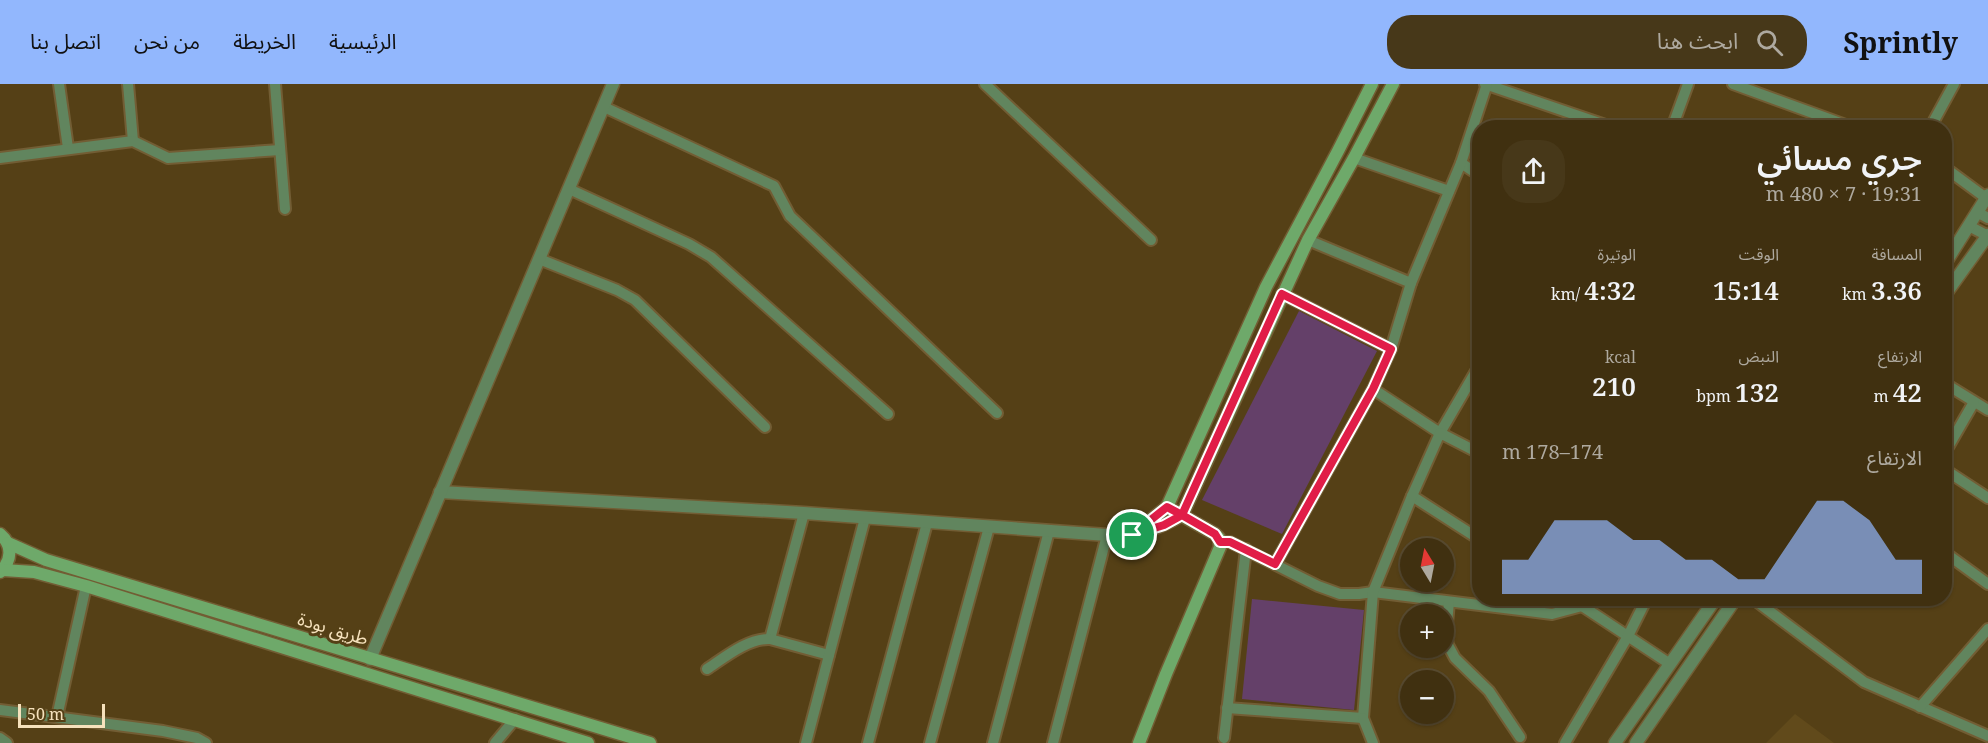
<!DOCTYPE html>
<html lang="ar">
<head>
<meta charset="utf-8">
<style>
	:root { --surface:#403010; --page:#473819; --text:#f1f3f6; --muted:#aea99f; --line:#594b30; --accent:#92b7fd }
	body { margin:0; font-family:"Noto Serif","Noto Sans Arabic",serif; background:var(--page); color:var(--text); direction:rtl; height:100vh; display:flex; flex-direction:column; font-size:22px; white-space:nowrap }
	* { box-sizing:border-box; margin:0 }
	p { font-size:20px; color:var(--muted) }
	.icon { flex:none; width:33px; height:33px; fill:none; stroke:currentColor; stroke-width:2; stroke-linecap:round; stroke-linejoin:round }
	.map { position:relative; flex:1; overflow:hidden; direction:ltr }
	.details { position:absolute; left:1472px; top:36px; width:480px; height:486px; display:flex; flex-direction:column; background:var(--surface); border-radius:24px; box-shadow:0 2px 4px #0004,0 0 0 2px var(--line); direction:rtl }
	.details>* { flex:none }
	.needle { width:39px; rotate:350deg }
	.controls { position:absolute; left:1400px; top:454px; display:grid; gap:12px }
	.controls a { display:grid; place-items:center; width:54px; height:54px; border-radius:50%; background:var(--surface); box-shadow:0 2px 4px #0004,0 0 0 2px var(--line); font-size:30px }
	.scale { position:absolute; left:18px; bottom:15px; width:87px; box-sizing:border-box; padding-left:6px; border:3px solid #f5e1bc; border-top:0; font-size:16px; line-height:21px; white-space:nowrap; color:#f5e1bc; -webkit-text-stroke:4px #554016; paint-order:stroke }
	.pin { position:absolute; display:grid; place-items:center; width:51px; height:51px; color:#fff; margin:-26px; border:3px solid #fff; border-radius:50%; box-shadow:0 2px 6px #0007 }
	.round { display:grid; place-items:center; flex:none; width:63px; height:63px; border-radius:24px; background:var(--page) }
	.head { display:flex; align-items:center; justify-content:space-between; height:102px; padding:0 30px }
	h1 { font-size:33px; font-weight:600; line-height:45px }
	.metrics { display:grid; grid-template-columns:repeat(3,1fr); gap:9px; height:102px; padding:6px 30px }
	.metrics div { display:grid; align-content:center }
	.metrics b { font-size:26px; font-weight:600 }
	.metrics small { font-size:16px; font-weight:400 }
	.metrics p { font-size:16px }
	.chart { height:168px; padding:12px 30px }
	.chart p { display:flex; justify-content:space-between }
	.chart svg { width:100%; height:108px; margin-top:6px; fill:var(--accent); opacity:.7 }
	header { display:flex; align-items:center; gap:36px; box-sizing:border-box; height:84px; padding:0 30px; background:var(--accent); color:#111 }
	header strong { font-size:28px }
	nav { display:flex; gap:33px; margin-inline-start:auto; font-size:21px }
	.search { width:420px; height:54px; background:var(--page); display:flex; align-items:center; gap:15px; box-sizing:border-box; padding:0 21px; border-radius:24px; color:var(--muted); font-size:22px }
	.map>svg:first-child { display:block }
	.built { fill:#614a1b }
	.green { fill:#644069 }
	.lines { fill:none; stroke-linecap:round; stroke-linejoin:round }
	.minor-casing { stroke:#725d34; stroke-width:14 }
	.tertiary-casing { stroke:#725d34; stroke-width:15 }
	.secondary-casing { stroke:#725d34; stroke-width:15 }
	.minor { stroke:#61855e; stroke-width:10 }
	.tertiary { stroke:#61855e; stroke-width:12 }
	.secondary { stroke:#6ea96a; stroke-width:12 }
	.route-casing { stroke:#fff; stroke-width:12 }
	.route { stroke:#e11d48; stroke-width:8 }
	.labels { text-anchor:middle; stroke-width:6; stroke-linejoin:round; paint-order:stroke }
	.street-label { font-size:18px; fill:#f5e1bc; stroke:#554016 }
</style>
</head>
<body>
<header>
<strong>Sprintly</strong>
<div class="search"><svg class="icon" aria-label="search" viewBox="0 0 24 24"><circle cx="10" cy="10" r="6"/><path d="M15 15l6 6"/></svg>ابحث هنا</div>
<nav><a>الرئيسية</a><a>الخريطة</a><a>من نحن</a><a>اتصل بنا</a></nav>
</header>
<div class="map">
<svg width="1988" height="659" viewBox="0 0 1988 659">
	<rect width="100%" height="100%" fill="#554016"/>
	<polygon class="built" points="1795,630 1834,659 1766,659"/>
	<g class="green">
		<polygon points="1299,227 1377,267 1282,450 1202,416"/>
		<polygon points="1252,515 1364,526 1354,626 1242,615"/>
	</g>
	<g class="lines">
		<defs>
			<g id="minor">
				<polyline points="59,0 68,64"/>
				<polyline points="128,0 133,57"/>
				<polyline points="275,0 285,125"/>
				<polyline points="985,0 1151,156"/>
				<polyline points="1485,0 1614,44"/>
				<polyline points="1733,0 1854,44"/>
				<polyline points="604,23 774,102 790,132 997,329"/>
				<polyline points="1672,44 1688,0"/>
				<polyline points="1930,44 1954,0"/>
				<polyline points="0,74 133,57 168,74 280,66"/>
				<polyline points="1354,74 1449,107"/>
				<polyline points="1461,79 1479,91"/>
				<polyline points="1944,83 1986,114"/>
				<polyline points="569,105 689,160 711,173 888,330"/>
				<polyline points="1977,128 1988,134"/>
				<polyline points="1969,142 1988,152"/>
				<polyline points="1308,156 1411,199"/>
				<polyline points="539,175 617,206 635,216 765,343"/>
				<polyline points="1282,210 1391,265"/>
				<polyline points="1944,299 1988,326"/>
				<polyline points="1373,305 1440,349 1479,282"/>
				<polyline points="1944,370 1974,318"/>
				<polyline points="1944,385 1988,414"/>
				<polyline points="1412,412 1479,455"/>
				<polyline points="1220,458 1230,458 1318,502 1340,510 1359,510 1373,508 1552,530 1582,522"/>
				<polyline points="1944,468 1988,500"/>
				<polyline points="1275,480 1373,305 1391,265 1411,199 1461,79 1487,0"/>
				<polyline points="1570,514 1670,580"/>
				<polyline points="1752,514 1864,598 1988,652"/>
				<polyline points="1449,518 1446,550 1448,561 1455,574 1489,607 1520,653"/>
				<polyline points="770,555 804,429"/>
				<path d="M 707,585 C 725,573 748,554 770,555 L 829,571"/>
				<polyline points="1920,623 1988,545"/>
				<polyline points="1227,624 1363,634 1373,508 1412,412 1440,349 1479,369"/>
				<polyline points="0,626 163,647 197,654 206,659"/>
				<polyline points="57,633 86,502"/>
				<polyline points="1363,634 1373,659"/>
				<polyline points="0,654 7,659"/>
				<polyline points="1224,654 1246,465"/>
				<polyline points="495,659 515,635"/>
				<polyline points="806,659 865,434"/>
				<polyline points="868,659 927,439"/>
				<polyline points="930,659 989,443"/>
				<polyline points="993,659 1049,447"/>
				<polyline points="1053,659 1107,451"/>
				<polyline points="1565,659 1628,552 1647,514"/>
			</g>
			<g id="tertiary">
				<polyline points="1944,181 1988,111"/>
				<polyline points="1944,212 1988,151"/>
				<path d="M 440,408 L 804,429 L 1107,451 C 1139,451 1154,447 1182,431"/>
				<polyline points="1136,448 1167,423"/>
				<polyline points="370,575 613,0"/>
				<polyline points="1615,659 1716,514"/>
				<polyline points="1636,659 1736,514"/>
			</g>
			<g id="secondary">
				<polyline points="1182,431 1308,156 1354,74 1393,0"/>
				<path d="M 0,450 C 13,461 12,477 0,488"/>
				<polyline points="8,459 46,476 650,659"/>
				<polyline points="3,486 34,488 86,502 588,659"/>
				<polyline points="1139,659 1166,590 1220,463 1219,454 1215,450 1167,423 1266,203 1338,67 1372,0"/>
			</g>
		</defs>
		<use href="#minor" class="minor-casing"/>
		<use href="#tertiary" class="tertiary-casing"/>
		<use href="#secondary" class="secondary-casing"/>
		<use href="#minor" class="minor"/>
		<use href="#tertiary" class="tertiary"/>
		<use href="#secondary" class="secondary"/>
	</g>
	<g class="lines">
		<defs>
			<polyline id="route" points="1132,451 1164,441 1182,431 1215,450 1220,458 1230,458 1275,480 1373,305 1391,265 1282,210 1182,431 1167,423 1132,451"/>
		</defs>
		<use href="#route" class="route-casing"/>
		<use href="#route" class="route"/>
	</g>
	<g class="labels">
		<g class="street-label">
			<text transform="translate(333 545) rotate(17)" y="6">طريق بودة</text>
		</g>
	</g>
</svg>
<div class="controls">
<a><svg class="needle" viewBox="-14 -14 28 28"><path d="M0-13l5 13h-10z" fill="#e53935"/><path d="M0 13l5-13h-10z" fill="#aea99f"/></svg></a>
<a>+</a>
<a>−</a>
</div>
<div class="scale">50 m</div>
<div class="pin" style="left:1132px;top:451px;background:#1e9e55"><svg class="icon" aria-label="arrive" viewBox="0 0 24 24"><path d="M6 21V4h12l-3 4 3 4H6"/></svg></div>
<section class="details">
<div class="head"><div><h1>جري مسائي</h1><p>19:31 · 7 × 480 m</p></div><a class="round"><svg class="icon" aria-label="share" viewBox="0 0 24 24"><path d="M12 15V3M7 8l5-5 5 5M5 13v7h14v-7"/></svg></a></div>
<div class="metrics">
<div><p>المسافة</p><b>3.36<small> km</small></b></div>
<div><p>الوقت</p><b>15:14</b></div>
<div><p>الوتيرة</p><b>4:32<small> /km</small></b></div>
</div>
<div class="metrics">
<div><p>الارتفاع</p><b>42<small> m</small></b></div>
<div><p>النبض</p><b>132<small> bpm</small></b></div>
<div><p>kcal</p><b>210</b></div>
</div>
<div class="chart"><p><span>الارتفاع</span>174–178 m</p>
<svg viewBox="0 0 160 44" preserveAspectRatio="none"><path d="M0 44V30L10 30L20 14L30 14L40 14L50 22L60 22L70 30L80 30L90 38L100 38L110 22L120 6L130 6L140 14L150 30L160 30V44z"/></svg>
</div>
</section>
</div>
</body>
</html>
